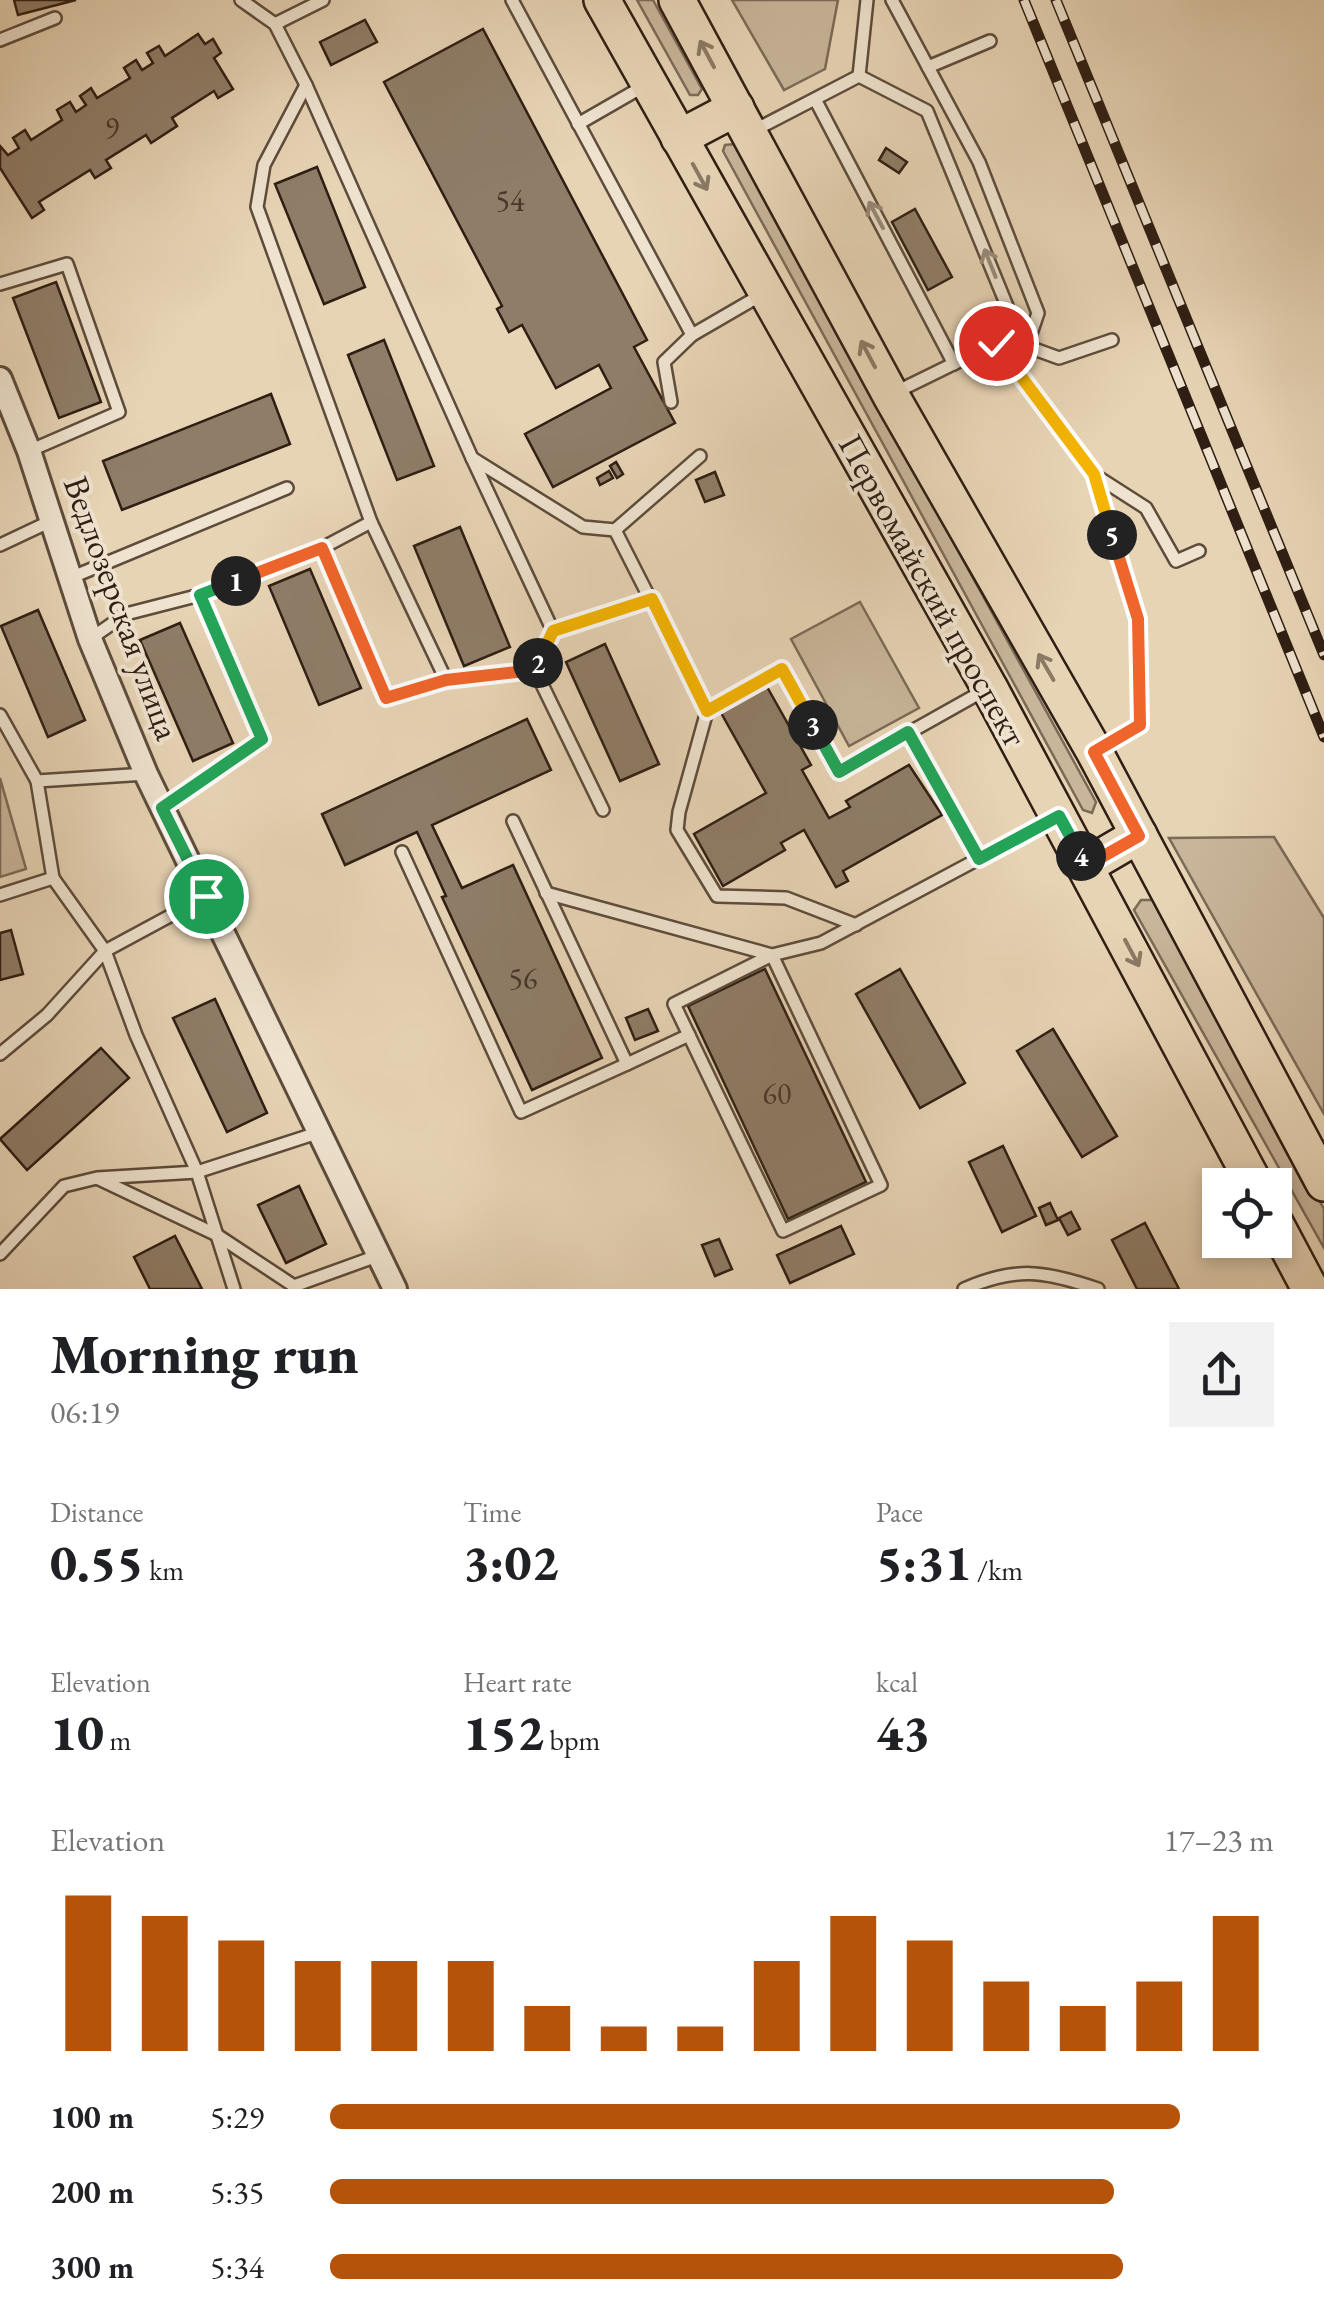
<!DOCTYPE html>
<html lang="en">
<head>
<meta charset="utf-8">
<style>
	:root { --surface:#fff; --page:#f2f2f2; --text:#202124; --muted:#757577; --accent:#b45309 }
	body { margin:0; font-family:"EB Garamond",serif; background:var(--page); color:var(--text); height:100vh; display:flex; flex-direction:column; font-size:38px; white-space:nowrap }
	* { box-sizing:border-box; margin:0 }
	p { font-size:32px; color:var(--muted) }
	.icon { flex:none; width:55px; height:55px; fill:none; stroke:currentColor; stroke-width:2; stroke-linecap:round; stroke-linejoin:round }
	.map { position:relative; height:1289px; overflow:hidden }
	.side { display:flex; flex-direction:column; background:var(--surface); flex:1 }
	.side>* { flex:none }
	.buttons { position:absolute; left:1202px; top:1168px; display:grid; gap:20px }
	.buttons a { display:grid; place-items:center; width:90px; height:90px; border-radius:0px; background:var(--surface); box-shadow:0 5px 15px #0003; font-size:50px }
	.pin { position:absolute; display:grid; place-items:center; width:85px; height:85px; color:#fff; margin:-42px; border:5px solid #fff; border-radius:50%; box-shadow:0 2px 10px #0007 }
	.km { position:absolute; width:50px; height:50px; margin:-25px; border-radius:50%; background:#222; color:#fff; font-size:28px; line-height:50px; text-align:center }
	.round { display:grid; place-items:center; flex:none; width:105px; height:105px; border-radius:0px; background:var(--page) }
	.overview { display:flex; align-items:center; justify-content:space-between; height:170px; padding:0 50px }
	h1 { font-size:55px; font-weight:800; line-height:75px }
	.stats { display:grid; grid-template-columns:repeat(3,1fr); gap:15px; height:170px; padding:10px 50px }
	.stats div { display:grid; align-content:center }
	.stats b { font-size:50px; font-weight:800 }
	.stats small { font-size:28px; font-weight:400 }
	.stats p { font-size:28px }
	.chart { height:280px; padding:20px 50px }
	.chart p { display:flex; justify-content:space-between }
	.chart svg { width:100%; height:180px; margin-top:10px; stroke:var(--accent); stroke-width:6 }
	ul { padding:0 50px; list-style:none; font-size:32px }
	li { display:grid; grid-template-columns:160px 120px 1fr; align-items:center; height:75px }
	li i { height:25px; border-radius:12px; background:var(--accent) }
	.map>svg:first-child { display:block }
	.green { fill:#c8b59a; stroke:#7c6a57; stroke-width:2.5 }
	.building { fill:#8f7d68; stroke:#2f1e14; stroke-width:2.5 }
	.lines { fill:none; stroke-linecap:round; stroke-linejoin:round }
	.service-casing { stroke:#5d4c3c; stroke-width:16 }
	.minor-casing { stroke:#5d4c3c; stroke-width:28 }
	.primary-casing { stroke:#2f1e14; stroke-width:40 }
	.service { stroke:#efe3cf; stroke-width:11 }
	.minor { stroke:#efe3cf; stroke-width:22 }
	.primary { stroke:#e7d4b5; stroke-width:35 }
	.rail-casing { stroke:#2f1e14; stroke-width:11 }
	.rail { stroke:#efe3cf; stroke-width:8; stroke-dasharray:22; stroke-linecap:butt }
	.oneway { stroke:#8b7964 }
	.oneway2 { stroke:#998a7b }
	.split-1-casing { stroke:#fff; stroke-width:20 }
	.split-2-casing { stroke:#fff; stroke-width:20 }
	.split-3-casing { stroke:#fff; stroke-width:20 }
	.split-4-casing { stroke:#fff; stroke-width:20 }
	.split-5-casing { stroke:#fff; stroke-width:20 }
	.split-6-casing { stroke:#fff; stroke-width:20 }
	.split-1 { stroke:#22a559; stroke-width:12 }
	.split-2 { stroke:#f0652b; stroke-width:12 }
	.split-3 { stroke:#f5b400; stroke-width:12 }
	.split-4 { stroke:#22a559; stroke-width:12 }
	.split-5 { stroke:#f0652b; stroke-width:12 }
	.split-6 { stroke:#f5b400; stroke-width:12 }
	.labels { text-anchor:middle; stroke-width:8; stroke-linejoin:round; paint-order:stroke }
	.number-label { font-size:30px; fill:#473629 }
	.street-label { font-size:35px; fill:#2f1e14; stroke:#efe3cf }
</style>
</head>
<body>
<div class="map">
<svg width="1324" height="1289" viewBox="0 0 1324 1289">
	<rect width="100%" height="100%" fill="#e7d4b5"/>
	<filter id="stains"><feTurbulence type="fractalNoise" baseFrequency=".002" numOctaves="4"/><feColorMatrix values="0 0 0 0 .2 0 0 0 0 .09 0 0 0 0 .02 0 0 0 .5 -.17"/></filter>
	<radialGradient id="worn" r=".72"><stop offset=".6" stop-color="#630" stop-opacity="0"/><stop offset="1" stop-color="#630" stop-opacity=".3"/></radialGradient>
	<g class="green">
		<polygon points="637,0 653,0 702,89 698,95 690,95"/>
		<polygon points="732,0 838,0 825,69 784,90"/>
		<polygon points="735,144 1096,802 1092,813 1083,810 723,151 725,145"/>
		<polygon points="860,602 919,708 849,746 791,639"/>
		<polygon points="0,778 26,869 0,877"/>
		<polygon points="1274,837 1324,918 1324,1114 1169,838"/>
		<polygon points="1141,900 1153,900 1324,1209 1324,1248 1134,910"/>
	</g>
	<g class="building">
		<polygon points="14,0 76,0 18,15"/>
		<polygon points="365,20 377,42 331,65 320,42"/>
		<polygon points="483,29 647,340 634,347 675,423 553,487 525,434 611,388 599,365 556,388 522,325 509,332 497,309 502,306 384,82"/>
		<polygon points="198,34 205,44 213,39 221,53 214,58 233,89 218,98 214,91 172,118 177,126 151,143 146,135 106,160 111,168 95,178 90,170 39,202 44,210 32,218 0,168 0,146 8,155 19,148 13,138 25,130 31,140 62,120 57,110 70,102 76,112 86,105 80,96 91,88 97,98 130,78 124,68 136,60 142,70 153,63 147,53 159,46 165,56"/>
		<polygon points="886,148 907,162 899,173 879,160"/>
		<polygon points="317,167 365,287 324,304 275,184"/>
		<polygon points="915,209 952,277 928,290 892,222"/>
		<polygon points="56,282 101,402 59,418 13,298"/>
		<polygon points="384,340 434,466 397,480 348,355"/>
		<polygon points="271,394 290,444 122,510 103,461"/>
		<polygon points="616,462 623,474 617,478 610,466"/>
		<polygon points="609,471 613,478 600,485 597,478"/>
		<polygon points="715,472 724,495 705,502 696,480"/>
		<polygon points="460,527 510,647 464,666 414,546"/>
		<polygon points="310,569 361,688 319,705 269,586"/>
		<polygon points="38,610 85,720 48,737 1,626"/>
		<polygon points="180,623 233,743 193,761 140,640"/>
		<polygon points="605,644 659,764 620,781 566,662"/>
		<polygon points="766,685 811,765 802,770 829,818 850,807 846,801 909,765 942,815 843,871 848,881 836,887 804,830 781,843 785,850 723,886 694,834 766,793 720,711"/>
		<polygon points="527,719 551,770 432,825 462,888 513,865 602,1058 532,1090 442,897 446,896 417,832 345,865 322,814"/>
		<polygon points="11,930 23,974 0,980 0,933"/>
		<polygon points="765,969 866,1182 788,1219 688,1006"/>
		<polygon points="900,969 965,1083 920,1108 856,994"/>
		<polygon points="215,999 267,1113 227,1132 173,1018"/>
		<polygon points="648,1009 658,1031 635,1040 626,1018"/>
		<polygon points="1053,1029 1117,1136 1082,1157 1017,1051"/>
		<polygon points="101,1048 129,1078 27,1170 0,1139"/>
		<polygon points="1003,1146 1036,1216 1002,1232 969,1162"/>
		<polygon points="299,1186 326,1244 286,1263 258,1205"/>
		<polygon points="1050,1203 1058,1220 1046,1225 1039,1208"/>
		<polygon points="1071,1212 1080,1229 1068,1235 1059,1218"/>
		<polygon points="1145,1223 1179,1289 1137,1289 1112,1240"/>
		<polygon points="841,1226 854,1254 790,1283 777,1255"/>
		<polygon points="175,1236 202,1289 150,1289 134,1257"/>
		<polygon points="719,1239 732,1269 715,1276 702,1245"/>
	</g>
	<g class="lines">
		<defs>
			<g id="service">
				<polyline points="241,0 275,24 306,85 472,458 553,631"/>
				<polyline points="512,0 692,335"/>
				<polyline points="892,0 979,162 1038,313 1018,372"/>
				<polyline points="275,24 323,0"/>
				<polyline points="0,40 55,18"/>
				<polyline points="928,67 990,41"/>
				<polyline points="859,76 927,111 1007,306 996,343 894,393"/>
				<polyline points="306,85 264,165 257,207 371,522 446,680"/>
				<polyline points="816,101 954,364"/>
				<polyline points="578,124 644,86"/>
				<polyline points="753,131 859,76 867,0"/>
				<polyline points="0,284 67,264 119,412 29,451"/>
				<polyline points="996,343 1093,474 1138,619 1140,725 1098,749"/>
				<polyline points="1026,346 1059,358 1112,340"/>
				<polyline points="671,402 664,362 692,335 761,295"/>
				<polyline points="472,458 583,527 615,530 700,456"/>
				<polyline points="1093,474 1146,508 1176,561 1199,551"/>
				<polyline points="615,530 707,711 679,812 677,830 717,896 786,898 856,925"/>
				<polyline points="0,545 51,521"/>
				<polyline points="322,548 386,698 446,680 535,670"/>
				<polyline points="70,578 287,488"/>
				<polyline points="90,639 126,614 200,595 322,548 371,522"/>
				<polyline points="535,670 603,810"/>
				<polyline points="535,670 553,631 652,599"/>
				<polyline points="707,711 782,669 839,772 985,690"/>
				<polyline points="0,715 37,781 53,878"/>
				<polyline points="909,732 979,859"/>
				<polyline points="37,781 146,774"/>
				<polyline points="162,807 261,739 200,595"/>
				<polyline points="513,821 627,1064 689,1035"/>
				<polyline points="402,852 521,1112 627,1064"/>
				<polyline points="546,893 772,955 881,1185 783,1231 674,1004 772,955 821,943 1055,818"/>
				<polyline points="0,895 53,878 105,951 136,1035 197,1172 234,1289"/>
				<polyline points="0,1054 47,1015 105,951 205,897"/>
				<polyline points="99,1179 217,1235 294,1286 377,1256"/>
				<polyline points="0,1254 64,1186 97,1178 197,1172 317,1133"/>
				<path d="M 964,1289 C 1016,1266 1045,1271 1098,1289"/>
			</g>
			<polyline id="minor" points="0,379 29,451 90,639 146,774 395,1289"/>
			<g id="primary">
				<polyline points="602,0 989,687 1255,1185"/>
				<polyline points="677,0 890,394 1094,751 1324,1183"/>
				<polyline points="679,138 736,108"/>
				<polyline points="1086,866 1139,835"/>
				<polyline points="1275,1223 1310,1289"/>
			</g>
		</defs>
		<use href="#service" class="service-casing"/>
		<use href="#minor" class="minor-casing"/>
		<use href="#primary" class="primary-casing"/>
		<use href="#service" class="service"/>
		<use href="#minor" class="minor"/>
		<use href="#primary" class="primary"/>
		<defs>
			<g id="rail">
				<polyline points="1024,0 1324,737"/>
				<polyline points="1056,0 1324,655"/>
			</g>
		</defs>
		<use href="#rail" class="rail-casing"/>
		<use href="#rail" class="rail"/>
	</g>
	<defs><path id="oneway-shaft" d="M-6 0H5M1.5-3L5.5 0L1.5 3" fill="none" stroke-width="1.6" stroke-linecap="round" stroke-linejoin="round" transform="scale(2.5)"/></defs>
	<g class="oneway">
		<use href="#oneway-shaft" transform="translate(707 54) rotate(-118)"/>
		<use href="#oneway-shaft" transform="translate(700 177) rotate(61)"/>
		<use href="#oneway-shaft" transform="translate(868 354) rotate(-118)"/>
		<use href="#oneway-shaft" transform="translate(1046 667) rotate(-120)"/>
		<use href="#oneway-shaft" transform="translate(1132 953) rotate(62)"/>
	</g>
	<g class="oneway2">
		<use href="#oneway-shaft" transform="translate(876 215) rotate(-118)"/>
		<use href="#oneway-shaft" transform="translate(990 263) rotate(-112)"/>
	</g>
	<g class="lines">
		<defs>
			<polyline id="split-1" points="206,896 162,808 262,739 200,595 236,581"/>
			<polyline id="split-2" points="236,581 322,548 386,698 446,680 534,670 538,663"/>
			<polyline id="split-3" points="538,663 553,631 652,599 707,711 782,669 813,725"/>
			<polyline id="split-4" points="813,725 839,772 908,732 979,859 1059,816 1081,856"/>
			<polyline id="split-5" points="1081,856 1086,866 1139,836 1094,752 1140,725 1138,619 1112,535"/>
			<polyline id="split-6" points="996,343 1094,474 1112,535"/>
		</defs>
		<use href="#split-1" class="split-1-casing"/>
		<use href="#split-2" class="split-2-casing"/>
		<use href="#split-3" class="split-3-casing"/>
		<use href="#split-4" class="split-4-casing"/>
		<use href="#split-5" class="split-5-casing"/>
		<use href="#split-6" class="split-6-casing"/>
		<use href="#split-1" class="split-1"/>
		<use href="#split-2" class="split-2"/>
		<use href="#split-3" class="split-3"/>
		<use href="#split-4" class="split-4"/>
		<use href="#split-5" class="split-5"/>
		<use href="#split-6" class="split-6"/>
	</g>
	<g class="labels">
		<g class="number-label">
			<text x="112" y="138">9</text>
			<text x="510" y="211">54</text>
			<text x="523" y="989">56</text>
			<text x="777" y="1104">60</text>
		</g>
		<g class="street-label">
			<text transform="translate(933 590) rotate(61)" y="12">Первомайский проспект</text>
			<text transform="translate(122 608) rotate(70)" y="12">Ведлозерская улица</text>
		</g>
	</g>
	<rect width="100%" height="100%" filter="url(#stains)"/>
	<rect width="100%" height="100%" fill="url(#worn)"/>
</svg>
<div class="buttons">
<a><svg class="icon" aria-label="locate" viewBox="0 0 24 24"><circle cx="12" cy="12" r="6"/><path d="M12 2v4M12 18v4M2 12h4M18 12h4"/></svg></a>
</div>
<div class="pin" style="left:206px;top:896px;background:#1e9e55"><svg class="icon" aria-label="arrive" viewBox="0 0 24 24"><path d="M6 21V4h12l-3 4 3 4H6"/></svg></div>
<div class="pin" style="left:996px;top:343px;background:#d93025"><svg class="icon" aria-label="check" viewBox="0 0 24 24"><path d="M5 12l5 5 9-10"/></svg></div>
<b class="km" style="left:236px;top:581px">1</b>
<b class="km" style="left:538px;top:663px">2</b>
<b class="km" style="left:813px;top:725px">3</b>
<b class="km" style="left:1081px;top:856px">4</b>
<b class="km" style="left:1112px;top:535px">5</b>
</div>
<section class="side">
<div class="overview"><div><h1>Morning run</h1><p>06:19</p></div><a class="round"><svg class="icon" aria-label="share" viewBox="0 0 24 24"><path d="M12 15V3M7 8l5-5 5 5M5 13v7h14v-7"/></svg></a></div>
<div class="stats">
<div><p>Distance</p><b>0.55<small> km</small></b></div>
<div><p>Time</p><b>3:02</b></div>
<div><p>Pace</p><b>5:31<small> /km</small></b></div>
</div>
<div class="stats">
<div><p>Elevation</p><b>10<small> m</small></b></div>
<div><p>Heart rate</p><b>152<small> bpm</small></b></div>
<div><p>kcal</p><b>43</b></div>
</div>
<div class="chart"><p><span>Elevation</span>17–23 m</p>
<svg viewBox="0 0 160 44" preserveAspectRatio="none"><path d="M5 44V6M15 44V11M25 44V17M35 44V22M45 44V22M55 44V22M65 44V33M75 44V38M85 44V38M95 44V22M105 44V11M115 44V17M125 44V27M135 44V33M145 44V27M155 44V11"/></svg>
</div>
<ul>
<li><b>100 m</b>5:29<i style="width:90%"></i></li>
<li><b>200 m</b>5:35<i style="width:83%"></i></li>
<li><b>300 m</b>5:34<i style="width:84%"></i></li>
</ul>
</section>
</body>
</html>
